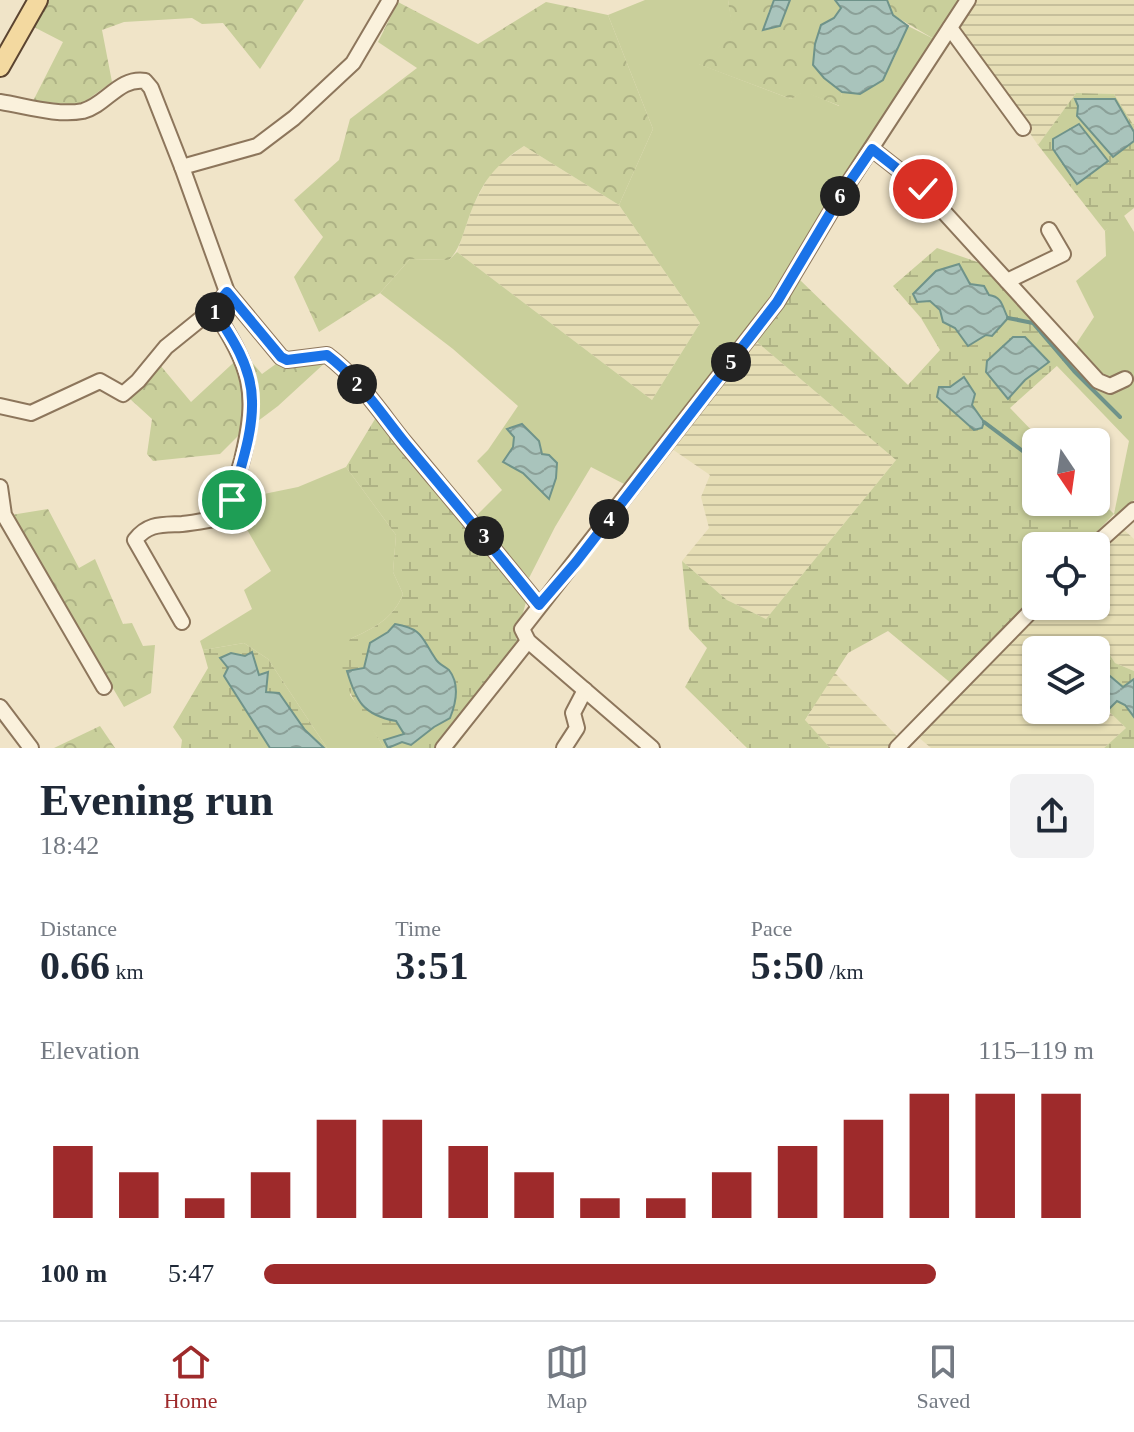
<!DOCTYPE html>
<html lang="en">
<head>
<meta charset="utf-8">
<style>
	:root { --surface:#fff; --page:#f2f2f3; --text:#1f2937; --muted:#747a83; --line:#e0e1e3; --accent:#9e2a2b }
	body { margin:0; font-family:Georgia,serif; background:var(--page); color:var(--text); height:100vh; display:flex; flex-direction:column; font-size:30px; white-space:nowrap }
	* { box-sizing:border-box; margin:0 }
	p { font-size:26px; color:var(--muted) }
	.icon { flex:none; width:44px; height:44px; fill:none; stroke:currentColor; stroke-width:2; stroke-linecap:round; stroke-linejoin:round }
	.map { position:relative; height:748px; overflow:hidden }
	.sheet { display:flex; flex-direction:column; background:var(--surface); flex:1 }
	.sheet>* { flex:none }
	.needle { width:52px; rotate:167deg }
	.fabs { position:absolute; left:1022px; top:428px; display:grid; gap:16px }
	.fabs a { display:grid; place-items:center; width:88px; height:88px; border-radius:12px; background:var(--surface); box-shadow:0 2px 6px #0004; font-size:40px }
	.pin { position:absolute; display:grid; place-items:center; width:68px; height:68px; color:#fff; margin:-34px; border:4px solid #fff; border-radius:50%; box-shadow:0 2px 8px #0007 }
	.km { position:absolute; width:40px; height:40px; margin:-20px; border-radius:50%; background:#222; color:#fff; font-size:22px; line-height:40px; text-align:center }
	.round { display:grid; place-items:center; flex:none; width:84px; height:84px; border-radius:12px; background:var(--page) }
	.summary { display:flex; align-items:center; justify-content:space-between; height:136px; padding:0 40px }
	h1 { font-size:44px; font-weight:800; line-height:60px }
	.metrics { display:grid; grid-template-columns:repeat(3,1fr); gap:12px; height:136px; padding:8px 40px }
	.metrics div { display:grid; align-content:center }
	.metrics b { font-size:40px; font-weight:800 }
	.metrics small { font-size:22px; font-weight:400 }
	.metrics p { font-size:22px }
	.chart { height:224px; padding:16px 40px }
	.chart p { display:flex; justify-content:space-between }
	.chart svg { width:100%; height:144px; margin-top:8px; stroke:var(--accent); stroke-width:6 }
	ul { padding:0 40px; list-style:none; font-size:26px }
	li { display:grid; grid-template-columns:128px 96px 1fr; align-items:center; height:60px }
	li i { height:20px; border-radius:10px; background:var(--accent) }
	.tabs { display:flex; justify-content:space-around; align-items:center; height:112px; border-top:2px solid var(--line); background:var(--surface); font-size:22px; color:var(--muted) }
	.tabs a { display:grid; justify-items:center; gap:4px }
	.tabs .on { color:var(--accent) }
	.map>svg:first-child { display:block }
	.farmland { fill:url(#farmland-rules) }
	.grass { fill:#c9cf9b }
	.forest { fill:url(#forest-crowns) }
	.wetland { fill:url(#wetland-marsh) }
	.water { fill:url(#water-waves); stroke:#6f938a; stroke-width:2 }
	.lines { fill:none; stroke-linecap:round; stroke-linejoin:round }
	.stream { stroke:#6f938a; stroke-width:4 }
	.minor-casing { stroke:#8d765c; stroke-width:18 }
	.major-casing { stroke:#5b4430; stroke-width:22 }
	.minor { stroke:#faf1dc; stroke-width:14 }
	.major { stroke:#f3d9a0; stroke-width:18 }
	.route-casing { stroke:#fff; stroke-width:16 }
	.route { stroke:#1a73e8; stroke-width:10 }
</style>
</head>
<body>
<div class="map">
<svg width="1134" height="748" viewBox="0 0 1134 748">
	<defs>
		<pattern id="farmland-rules" width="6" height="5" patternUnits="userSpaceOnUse" patternTransform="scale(2)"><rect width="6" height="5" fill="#e6deb5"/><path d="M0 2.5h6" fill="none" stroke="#c6bf9b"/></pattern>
		<pattern id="forest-crowns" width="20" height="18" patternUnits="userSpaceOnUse" patternTransform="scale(2)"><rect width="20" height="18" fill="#c9cf9b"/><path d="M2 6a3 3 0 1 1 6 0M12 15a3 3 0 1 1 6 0" fill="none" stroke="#aeb285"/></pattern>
		<pattern id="wetland-marsh" width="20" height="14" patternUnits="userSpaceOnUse" patternTransform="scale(2)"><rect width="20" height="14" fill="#c9cf9b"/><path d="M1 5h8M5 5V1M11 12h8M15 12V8" fill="none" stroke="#aeb285"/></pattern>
		<pattern id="water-waves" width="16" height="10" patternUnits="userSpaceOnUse" patternTransform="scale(2)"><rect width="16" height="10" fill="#a9c4bc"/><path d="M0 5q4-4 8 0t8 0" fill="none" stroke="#8ba098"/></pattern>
	</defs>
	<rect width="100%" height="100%" fill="#f0e4c8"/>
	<g class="farmland">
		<polygon points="971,0 1134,0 1134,126 1114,94 1076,93 1038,145 957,28"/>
		<polygon points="524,146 619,205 700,323 652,400 457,252 473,206 492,170"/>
		<polygon points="757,342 896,460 766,619 727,600 682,561 709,528 701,497 710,475 672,449"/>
		<polygon points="1122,528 1134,539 1134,671 1115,663 1106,649 1036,650 1036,710 1096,710 1096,699 1126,728 1104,748 931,748 917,736 1046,606 1096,606 1096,555"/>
		<polygon points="834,672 899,738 889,748 830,748 805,721"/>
	</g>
	<g class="grass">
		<path d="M 645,0 L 728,0 L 734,35 L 699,64 L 791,99 L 804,91 L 839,106 L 842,92 C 887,96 892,60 908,26 L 934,39 L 880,120 L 762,309 L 628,486 L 591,467 L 555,527 L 529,578 L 475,517 L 502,490 L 477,461 L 488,450 L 518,406 L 453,349 L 380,293 L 410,259 L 449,260 L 457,252 L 652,400 L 700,323 L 619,205 L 653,129 L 608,15 Z"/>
		<polygon points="1123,214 1134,232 1134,500 1118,517 1114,514 1129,441 1056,365 1068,356 1094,317 1076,281 1106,256 1105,231"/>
		<path d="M 346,467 L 396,535 L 393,572 L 403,594 C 393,619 374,628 350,639 L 350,695 L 366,717 L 384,748 L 327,748 L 268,659 L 244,643 L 203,650 L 200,641 L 252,609 L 244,590 L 271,571 L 238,514 L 244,498 L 298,487 Z"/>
	</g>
	<g class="forest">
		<polygon points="45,0 304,0 260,69 223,23 202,24 192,18 124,22 102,30 112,82 80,105 33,101 63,42 30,25"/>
		<polygon points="728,0 774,0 768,13 780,26 790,0 835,0 841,8 834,18 824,78 842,92 840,106 804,92 791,99 698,64 733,35"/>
		<polygon points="887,0 958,0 934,39 893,15"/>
		<path d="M 398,2 L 478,44 L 546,2 L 608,15 L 653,129 L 619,205 L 524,146 C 492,167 481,184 468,220 C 463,234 460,249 449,260 L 410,259 L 380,293 L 319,332 L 294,277 L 323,237 L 294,200 L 339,160 L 350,119 L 417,68 L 378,42 Z"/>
		<polygon points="244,353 262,374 280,361 327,361 278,406 238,436 220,454 153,461 147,454 152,419 129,398 160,365 191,402"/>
		<polygon points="48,509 79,568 95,559 123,624 132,623 143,646 155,645 151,693 124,707 11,515"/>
		<polygon points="100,726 115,748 54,748"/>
	</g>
	<g class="wetland">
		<polygon points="1076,93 1114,94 1134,126 1134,208 1105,231 1038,145"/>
		<polygon points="937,248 983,264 1068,356 1010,408 1043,442 1036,442 1036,502 1096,502 1096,496 1114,514 1083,546 1036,546 1036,596 952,684 888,631 848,653 805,720 830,748 747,748 685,687 707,648 689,629 682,561 727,600 766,619 896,460 757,342 799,279 908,385 940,350 921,318 893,286"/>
		<path d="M 378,414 L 526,602 L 516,639 L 530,648 L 455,748 L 384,748 C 369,721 344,695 342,663 C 342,655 347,646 350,639 C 374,628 393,619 403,594 L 393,572 L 396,535 L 346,467 Z"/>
		<polygon points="244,643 268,659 327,748 181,748 182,740 173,727 208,668 203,650"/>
		<polygon points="1106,649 1115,663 1134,671 1134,748 1104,748 1126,728 1096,699 1096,651"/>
	</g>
	<g class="water">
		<polygon points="774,0 790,0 780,26 763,30"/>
		<polygon points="835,0 887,0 893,15 908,26 883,80 860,94 842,92 824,78 813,65 815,44 821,25 834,18 841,8"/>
		<polygon points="1075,99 1115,99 1134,132 1134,141 1113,157 1077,116 1078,106"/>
		<polygon points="1079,124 1108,161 1077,184 1053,149 1053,139"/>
		<path d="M 959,264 L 970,284 L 984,286 L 989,295 C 1003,297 1002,307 1008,318 L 992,336 L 986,335 L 968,346 L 955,328 L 943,322 L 940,310 L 930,301 L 917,302 L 913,294 L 936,271 Z"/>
		<polygon points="1013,337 1025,337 1049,362 1025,380 1008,399 986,372 987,361"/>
		<polygon points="964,377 975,394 972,405 984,422 982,428 974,430 937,397 939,387 950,387"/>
		<polygon points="522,424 539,441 542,454 549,455 557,463 556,478 549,499 523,473 503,462 513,447 514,437 507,429"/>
		<path d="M 395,624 C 423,629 421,637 435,658 C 438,664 444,666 449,670 C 460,684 456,703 450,718 L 434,727 L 411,745 L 402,742 L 388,748 L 384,740 L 404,734 L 396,721 C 363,715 356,701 347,671 L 364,668 L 370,643 L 388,632 Z"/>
		<polygon points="252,652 259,675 268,672 266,692 279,693 305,730 324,748 270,748 224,676 228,668 220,658 231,653 245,656"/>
		<polygon points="1110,676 1123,687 1134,679 1134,717 1125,705 1117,701 1109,709 1096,685"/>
	</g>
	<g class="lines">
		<g class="stream">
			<polyline points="1008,318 1033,323 1074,371 1120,417"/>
			<polyline points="984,422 1036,461"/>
			<polyline points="1085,502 1102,513"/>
		</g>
		<defs>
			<g id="minor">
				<polyline points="950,28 1023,128"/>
				<path d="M 0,102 C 26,106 57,116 83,111 C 106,105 119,77 145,81 L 151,88 L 182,167 L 227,292 L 281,357 L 287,360 L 327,355 C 359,379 380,412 405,443 C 450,497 495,550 539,605"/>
				<polyline points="872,149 923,189 1098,381 1110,386 1125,379"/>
				<polyline points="182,167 257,146 294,118 353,63 390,0"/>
				<polyline points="1007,281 1063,254 1049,230"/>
				<polyline points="0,406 31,413 100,381 123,394 138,381 166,347 213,309"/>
				<polyline points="0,487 4,515 104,687"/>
				<polyline points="1094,546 1134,510"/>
				<path d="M 182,622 L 135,540 C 148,523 162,525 182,524 C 195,523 208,520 221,518 C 232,499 236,481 242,460 C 259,391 251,368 213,309 L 227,292"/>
				<polyline points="0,707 31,748"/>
				<polyline points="443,748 528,641"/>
				<polyline points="564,748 577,728 573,713 585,690"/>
				<polyline points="652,748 528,641 522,629 777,302 842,193 968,0"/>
				<polyline points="897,748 1036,606"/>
			</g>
			<polyline id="major" points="0,67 38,0"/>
		</defs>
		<use href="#minor" class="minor-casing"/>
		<use href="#major" class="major-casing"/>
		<use href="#minor" class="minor"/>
		<use href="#major" class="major"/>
	</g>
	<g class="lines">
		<defs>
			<path id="route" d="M 232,500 C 240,468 253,434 252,401 C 252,367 231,336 213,309 L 227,292 L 281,357 L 287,360 L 327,355 C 359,379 380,412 405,443 C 450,497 495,550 539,605 L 576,562 L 777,302 L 842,193 L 872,149 L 923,189"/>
		</defs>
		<use href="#route" class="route-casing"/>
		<use href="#route" class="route"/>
	</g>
</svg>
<div class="fabs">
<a><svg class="needle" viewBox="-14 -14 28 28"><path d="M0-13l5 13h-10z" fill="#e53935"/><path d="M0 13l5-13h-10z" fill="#747a83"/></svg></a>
<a><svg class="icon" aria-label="locate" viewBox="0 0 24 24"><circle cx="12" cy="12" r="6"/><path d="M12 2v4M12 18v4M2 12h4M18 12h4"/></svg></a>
<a><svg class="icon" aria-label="layers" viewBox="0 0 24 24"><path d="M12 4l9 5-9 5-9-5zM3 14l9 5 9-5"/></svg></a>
</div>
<div class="pin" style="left:232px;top:500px;background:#1e9e55"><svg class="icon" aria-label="arrive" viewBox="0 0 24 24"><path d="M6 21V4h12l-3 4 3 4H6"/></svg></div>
<div class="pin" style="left:923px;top:189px;background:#d93025"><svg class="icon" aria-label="check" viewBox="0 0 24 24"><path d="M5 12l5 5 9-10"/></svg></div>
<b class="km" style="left:215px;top:312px">1</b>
<b class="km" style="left:357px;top:384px">2</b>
<b class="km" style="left:484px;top:536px">3</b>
<b class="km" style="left:609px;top:519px">4</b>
<b class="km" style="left:731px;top:362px">5</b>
<b class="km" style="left:840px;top:196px">6</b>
</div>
<section class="sheet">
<div class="summary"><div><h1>Evening run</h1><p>18:42</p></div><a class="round"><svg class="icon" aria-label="share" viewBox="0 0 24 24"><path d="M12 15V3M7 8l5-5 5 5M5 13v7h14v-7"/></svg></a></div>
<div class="metrics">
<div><p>Distance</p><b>0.66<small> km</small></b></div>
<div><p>Time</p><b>3:51</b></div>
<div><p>Pace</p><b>5:50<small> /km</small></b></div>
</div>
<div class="chart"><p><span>Elevation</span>115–119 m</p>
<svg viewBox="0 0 160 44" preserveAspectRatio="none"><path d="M5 44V22M15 44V30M25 44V38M35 44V30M45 44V14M55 44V14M65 44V22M75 44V30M85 44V38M95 44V38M105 44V30M115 44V22M125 44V14M135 44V6M145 44V6M155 44V6"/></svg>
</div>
<ul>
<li><b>100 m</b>5:47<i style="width:81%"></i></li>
</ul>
</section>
<nav class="tabs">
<a class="on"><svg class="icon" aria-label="home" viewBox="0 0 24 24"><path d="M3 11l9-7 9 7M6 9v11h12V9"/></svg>Home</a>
<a><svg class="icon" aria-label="map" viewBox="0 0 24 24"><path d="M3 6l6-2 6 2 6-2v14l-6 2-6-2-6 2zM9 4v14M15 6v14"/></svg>Map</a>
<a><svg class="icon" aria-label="saved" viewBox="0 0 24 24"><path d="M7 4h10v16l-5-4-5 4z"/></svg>Saved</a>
</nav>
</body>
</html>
